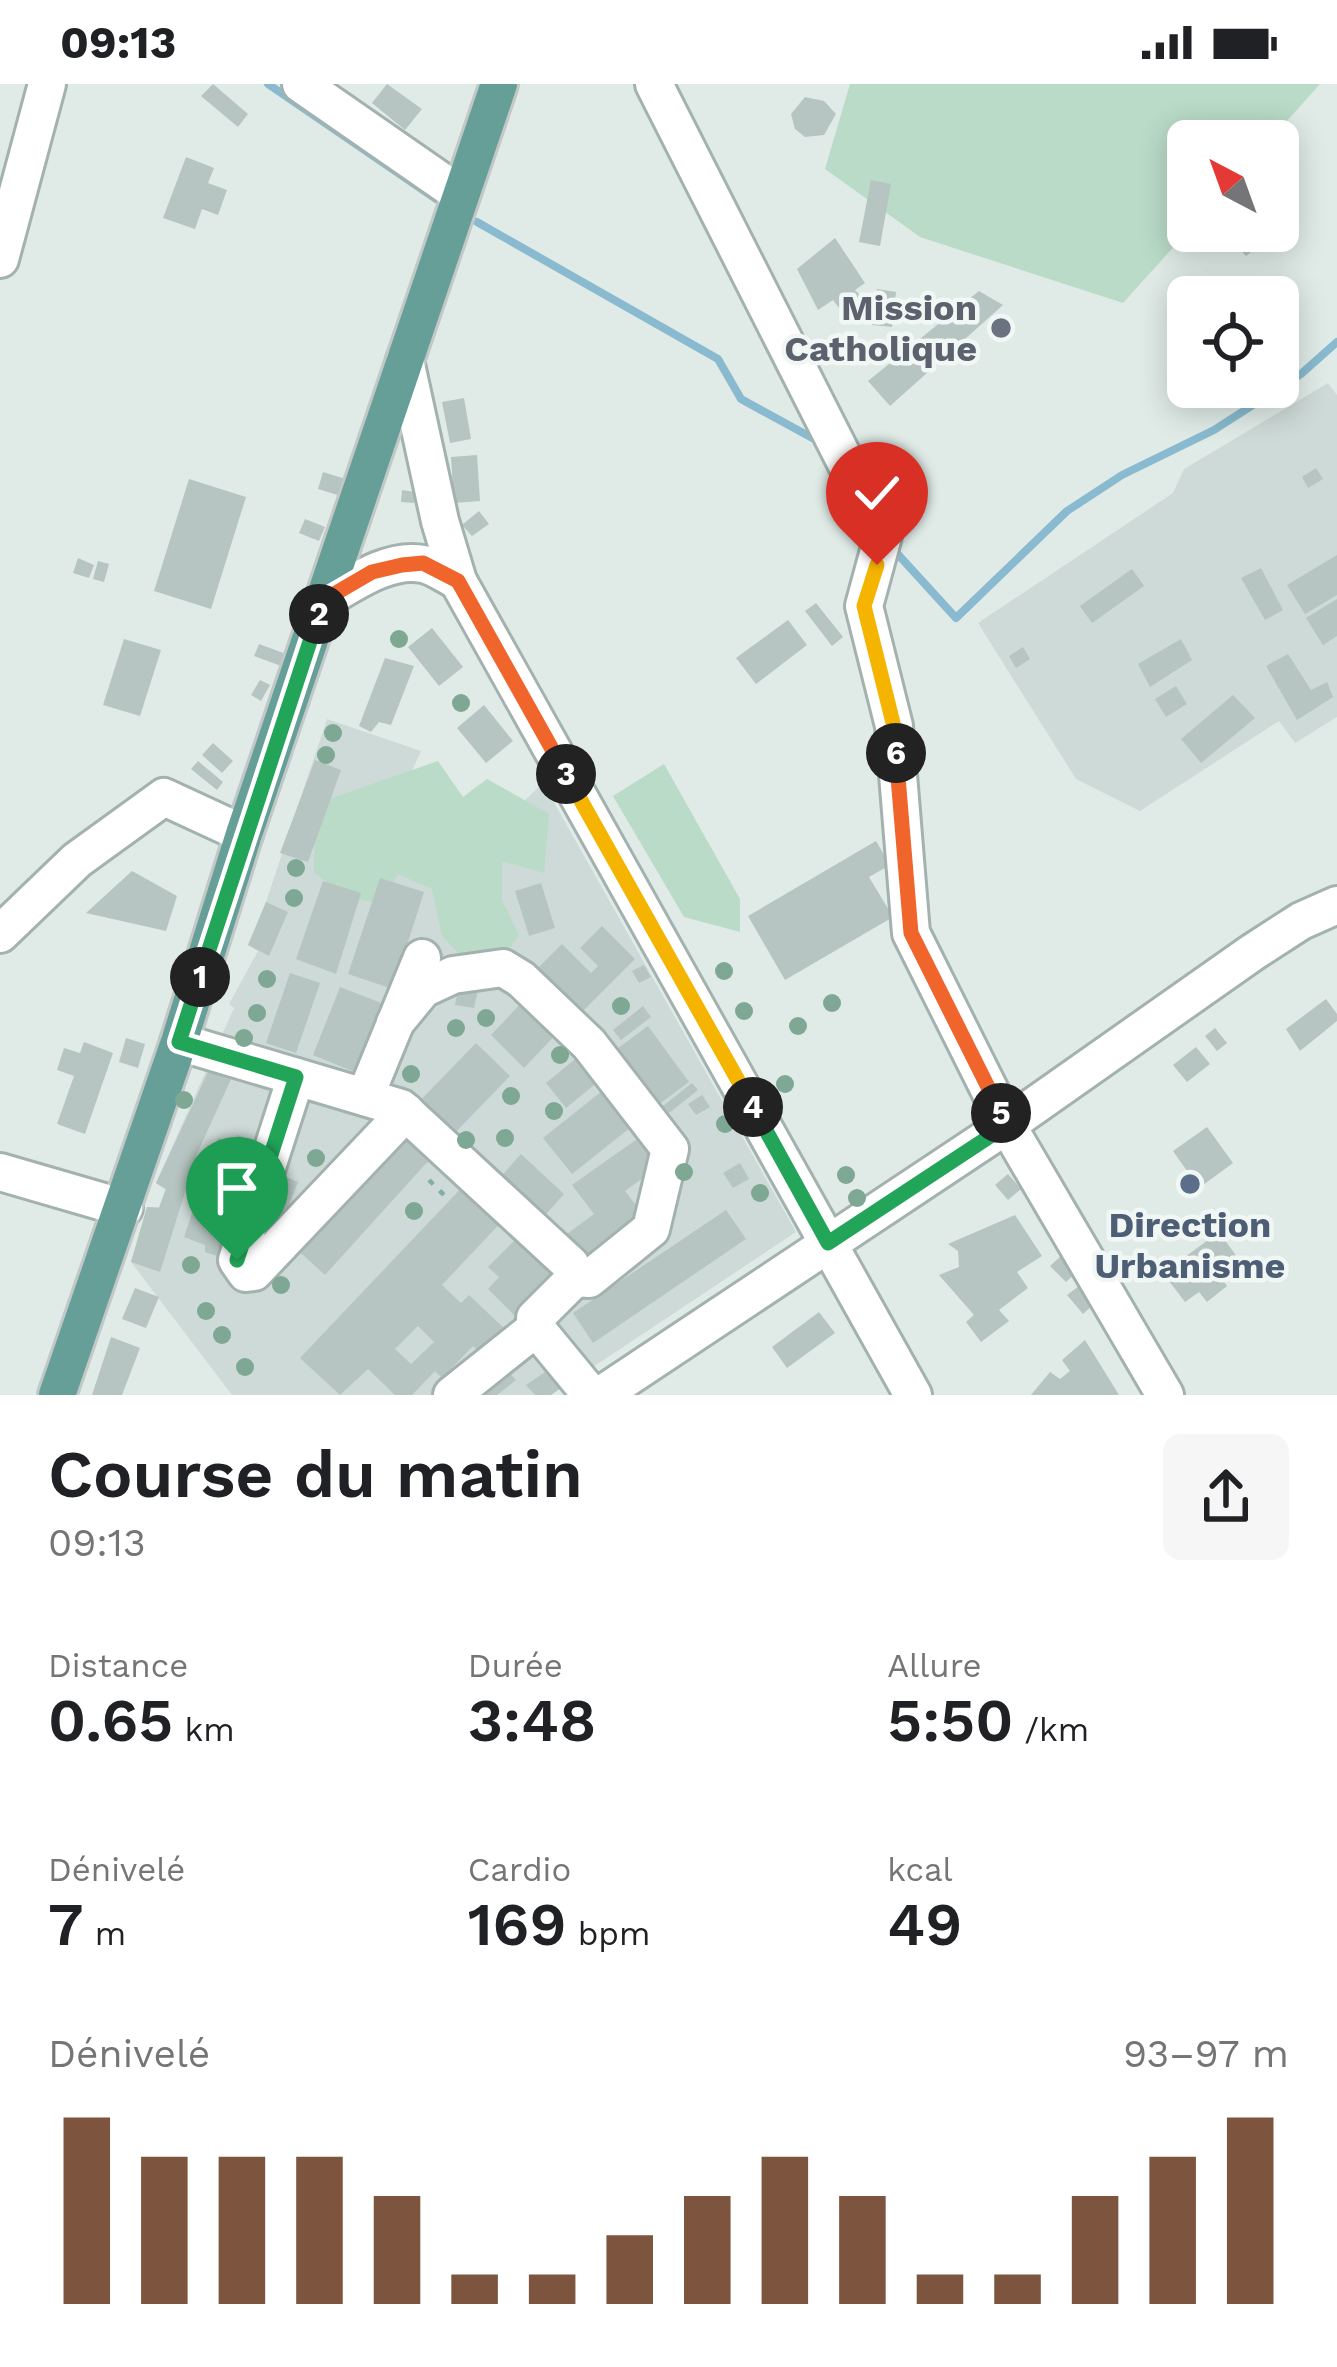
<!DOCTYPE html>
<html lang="fr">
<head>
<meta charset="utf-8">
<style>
	:root { --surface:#fff; --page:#f6f6f6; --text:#202124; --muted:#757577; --accent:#7d543d }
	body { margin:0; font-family:"Work Sans",sans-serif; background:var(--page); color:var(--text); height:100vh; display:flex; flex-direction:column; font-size:45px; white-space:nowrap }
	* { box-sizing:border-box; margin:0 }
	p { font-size:39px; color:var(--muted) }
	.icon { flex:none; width:66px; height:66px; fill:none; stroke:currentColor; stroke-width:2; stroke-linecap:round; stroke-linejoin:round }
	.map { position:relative; height:1311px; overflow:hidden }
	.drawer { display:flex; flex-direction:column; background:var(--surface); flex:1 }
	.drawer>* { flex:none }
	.needle { width:78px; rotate:319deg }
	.buttons { position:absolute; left:1167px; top:36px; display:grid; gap:24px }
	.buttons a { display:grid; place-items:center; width:132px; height:132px; border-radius:18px; background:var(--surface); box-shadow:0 6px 30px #0003; font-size:60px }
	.pin { position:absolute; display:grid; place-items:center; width:102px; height:102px; color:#fff; margin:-123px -51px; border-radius:50% 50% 50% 0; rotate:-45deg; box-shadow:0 0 12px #0007 }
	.pin .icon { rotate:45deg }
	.km { position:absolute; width:60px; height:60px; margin:-30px; border-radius:50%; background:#222; color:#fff; font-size:33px; line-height:60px; text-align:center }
	.round { display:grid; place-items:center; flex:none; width:126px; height:126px; border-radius:18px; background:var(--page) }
	.head { display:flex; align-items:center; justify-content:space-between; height:204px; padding:0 48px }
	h1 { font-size:66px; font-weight:600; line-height:90px }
	.metrics { display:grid; grid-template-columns:repeat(3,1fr); gap:18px; height:204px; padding:12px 48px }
	.metrics div { display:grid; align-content:center }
	.metrics b { font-size:60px; font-weight:600 }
	.metrics small { font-size:33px; font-weight:400 }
	.metrics p { font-size:33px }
	.chart { height:336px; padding:24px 48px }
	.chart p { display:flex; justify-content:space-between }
	.chart svg { width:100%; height:216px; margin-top:12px; stroke:var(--accent); stroke-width:6 }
	.status { display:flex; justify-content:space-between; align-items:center; height:84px; padding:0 60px; background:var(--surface); direction:ltr }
	.status svg { height:33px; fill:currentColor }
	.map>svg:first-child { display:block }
	.built { fill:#cedad7 }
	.green { fill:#b9dbc7 }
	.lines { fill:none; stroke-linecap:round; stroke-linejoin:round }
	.stream { stroke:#89bacf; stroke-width:8 }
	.building { fill:#b6c5c1; fill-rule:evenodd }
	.minor-casing { stroke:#a3b2af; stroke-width:42 }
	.major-casing { stroke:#c1c8c7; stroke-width:42 }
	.path { stroke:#81ada6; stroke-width:4.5; stroke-dasharray:6 9; stroke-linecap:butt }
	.minor { stroke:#fff; stroke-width:36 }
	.major { stroke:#669f98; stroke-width:36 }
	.tree { fill:#7ea794 }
	.split-1-casing { stroke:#fff; stroke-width:24 }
	.split-2-casing { stroke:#fff; stroke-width:24 }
	.split-3-casing { stroke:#fff; stroke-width:24 }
	.split-4-casing { stroke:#fff; stroke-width:24 }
	.split-5-casing { stroke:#fff; stroke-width:24 }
	.split-6-casing { stroke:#fff; stroke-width:24 }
	.split-7-casing { stroke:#fff; stroke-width:24 }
	.split-1 { stroke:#22a559; stroke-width:15 }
	.split-2 { stroke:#22a559; stroke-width:15 }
	.split-3 { stroke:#f0652b; stroke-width:15 }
	.split-4 { stroke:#f5b400; stroke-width:15 }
	.split-5 { stroke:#22a559; stroke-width:15 }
	.split-6 { stroke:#f0652b; stroke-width:15 }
	.split-7 { stroke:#f5b400; stroke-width:15 }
	.worship-dot { fill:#6b7280; stroke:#f1f7f5; stroke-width:4.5 }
	.service-dot { fill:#5c6f8a; stroke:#f1f7f5; stroke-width:4.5 }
	.labels { text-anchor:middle; stroke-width:9; stroke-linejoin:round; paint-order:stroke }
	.worship-label { font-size:36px; font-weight:bold; fill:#5b616d; stroke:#f1f7f5; text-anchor:end }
	.service-label { font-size:36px; font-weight:bold; fill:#4e5e75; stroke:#f1f7f5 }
</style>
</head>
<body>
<div class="status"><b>09:13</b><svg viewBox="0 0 49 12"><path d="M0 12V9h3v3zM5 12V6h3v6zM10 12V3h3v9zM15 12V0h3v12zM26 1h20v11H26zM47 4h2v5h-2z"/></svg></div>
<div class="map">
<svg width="1337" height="1311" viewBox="0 0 1337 1311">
	<rect width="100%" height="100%" fill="#e0ebe7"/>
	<g class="built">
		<polygon points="1328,299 1337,311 1337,633 1295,659 1279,637 1140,727 1076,695 978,539 1173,409 1184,385"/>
		<polygon points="327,635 421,667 407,698 500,740 543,699 796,1148 551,1311 232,1311 131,1178 147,1123 159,1123 165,1106 156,1099 234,924 229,920 258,867 248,861 266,818"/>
	</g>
	<g class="green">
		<polygon points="850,0 1320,0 1269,57 1188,57 1188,147 1123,219 920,153 825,85"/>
		<polygon points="438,677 463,713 487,695 549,730 544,789 502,777 502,816 519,851 486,897 442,852 432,805 398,790 382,819 347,814 314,788 315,720"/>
		<polygon points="664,680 740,815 740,848 684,833 613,712"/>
	</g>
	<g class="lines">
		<g class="stream">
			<polyline points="268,0 436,115"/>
			<polyline points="477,138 718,275 741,315 816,356"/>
			<polyline points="893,465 956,534 1067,427 1122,391 1214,346 1301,290 1337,258"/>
		</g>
	</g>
	<g class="building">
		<polygon points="213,0 248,30 238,43 201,12"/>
		<polygon points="387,0 422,25 405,46 372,19"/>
		<polygon points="805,13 824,17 836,30 824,51 805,53 795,45 791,30"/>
		<polygon points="186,73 214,84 208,99 227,106 218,131 202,125 195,145 163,134"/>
		<polygon points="871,96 891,100 880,162 859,158"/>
		<polygon points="1255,151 1262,160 1246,172 1239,164"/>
		<polygon points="835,154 865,199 855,206 864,215 843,229 833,216 818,226 797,185"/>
		<polygon points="877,205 896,208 892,243 872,241"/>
		<polygon points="979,207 1003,221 890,322 868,297"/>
		<polygon points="464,314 471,355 450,359 442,318"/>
		<polygon points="477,371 480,417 454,419 451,373"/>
		<polygon points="1316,384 1323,395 1308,404 1302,393"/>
		<polygon points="323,388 352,397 347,414 318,405"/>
		<polygon points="189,395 246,413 211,525 154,507"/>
		<polygon points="402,406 415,408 414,419 401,418"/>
		<polygon points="479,427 489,440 472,452 462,441"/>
		<polygon points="305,435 325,443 319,457 299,449"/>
		<polygon points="1337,471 1337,511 1305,530 1287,501"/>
		<polygon points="78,474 94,481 89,494 73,489"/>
		<polygon points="98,477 109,480 104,498 93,495"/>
		<polygon points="1261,484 1283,526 1265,536 1241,494"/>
		<polygon points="1132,485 1144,502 1092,539 1080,522"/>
		<polygon points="1337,515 1337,552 1323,561 1306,534"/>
		<polygon points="816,519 843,553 832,562 805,527"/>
		<polygon points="788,536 807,561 756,600 736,574"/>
		<polygon points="432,544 463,583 439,602 408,563"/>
		<polygon points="124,555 161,566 140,632 103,621"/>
		<polygon points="1181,555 1192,576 1150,603 1138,580"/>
		<polygon points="259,560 286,570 281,582 254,572"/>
		<polygon points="1023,563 1030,575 1016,584 1009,572"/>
		<polygon points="1288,570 1311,606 1327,598 1333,613 1297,636 1266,582"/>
		<polygon points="385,574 414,582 391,641 379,638 371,648 359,642"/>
		<polygon points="260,596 270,601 261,617 251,611"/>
		<polygon points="1176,602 1187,620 1166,633 1155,615"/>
		<polygon points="1233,611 1255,634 1201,679 1181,655"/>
		<polygon points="484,621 513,657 486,679 457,644"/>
		<polygon points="213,659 233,677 222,689 202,671"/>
		<polygon points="315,676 341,686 308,778 280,769"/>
		<polygon points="198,677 223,698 217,706 191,685"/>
		<polygon points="876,757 890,781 869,793 893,833 785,896 748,832"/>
		<polygon points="132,787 177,812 166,847 86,829"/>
		<polygon points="380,794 424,808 393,905 348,890"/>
		<polygon points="323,797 361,809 336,890 296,875"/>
		<polygon points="541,799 555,844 529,852 515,807"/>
		<polygon points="266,818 288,828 269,872 248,861"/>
		<polygon points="602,842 635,875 573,937 529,893 562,860 591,889 598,882 580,864"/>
		<polygon points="644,881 651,893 639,899 632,887"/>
		<polygon points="290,889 320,899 296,969 266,959"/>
		<polygon points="460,898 479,902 474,924 455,921"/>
		<polygon points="340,903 384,920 357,989 313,971"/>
		<polygon points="527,913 561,945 524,984 491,951"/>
		<polygon points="1326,915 1337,930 1337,937 1300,967 1286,945"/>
		<polygon points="643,922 651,933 621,956 613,946"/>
		<polygon points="648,942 689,998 647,1029 620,980 625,976 617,965"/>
		<polygon points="1215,944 1227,959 1217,967 1205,952"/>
		<polygon points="126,954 145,960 138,984 119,978"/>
		<polygon points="84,958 113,969 85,1050 57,1040 74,992 57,986 64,964 80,969"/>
		<polygon points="476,959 510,992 446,1058 412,1025"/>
		<polygon points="1196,963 1210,980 1187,998 1173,981"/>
		<polygon points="579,972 599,997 566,1024 546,999"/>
		<polygon points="208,988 231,995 197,1070 160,1188 131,1178 147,1123 159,1124 166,1105 156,1099"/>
		<polygon points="692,999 698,1006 669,1029 663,1022"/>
		<polygon points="602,1007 631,1043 572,1090 543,1054"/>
		<polygon points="702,1011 710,1023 696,1031 688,1020"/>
		<polygon points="1207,1043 1233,1079 1199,1104 1173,1067"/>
		<polygon points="647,1048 655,1085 625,1107 644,1132 583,1179 563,1153 594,1130 572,1101"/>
		<polygon points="237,1051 269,1062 229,1176 205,1168 205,1161 184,1153 218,1054 235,1059"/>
		<polygon points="407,1054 430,1075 325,1191 291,1160 376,1067 386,1076"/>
		<polygon points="521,1070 564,1110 540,1137 496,1098"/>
		<polygon points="740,1079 749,1095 733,1104 723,1089"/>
		<polygon points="276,1089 298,1098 284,1134 262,1125"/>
		<polygon points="1008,1090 1021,1105 1008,1116 995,1101"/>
		<path d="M 468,1097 L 506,1133 L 442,1201 L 461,1219 L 469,1211 L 508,1248 L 485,1273 L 473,1262 L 442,1294 L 435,1287 L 412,1311 L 395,1311 L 368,1285 L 340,1311 L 300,1274 ZM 418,1242 L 434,1258 L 411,1280 L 395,1265 Z"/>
		<polygon points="726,1126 746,1155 593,1259 573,1229"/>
		<polygon points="1015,1131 1042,1172 1017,1188 1028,1204 999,1226 1009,1237 981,1258 966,1238 974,1231 939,1191 959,1183 958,1167 948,1160"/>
		<polygon points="524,1147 561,1184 514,1231 488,1205 499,1193 488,1183"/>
		<polygon points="1219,1148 1240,1177 1220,1192 1227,1202 1207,1218 1199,1208 1185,1218 1163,1189"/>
		<polygon points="1062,1171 1077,1188 1066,1198 1050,1182"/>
		<polygon points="1079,1202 1094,1220 1083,1230 1067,1211"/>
		<polygon points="135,1204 159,1213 146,1244 122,1235"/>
		<polygon points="819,1228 835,1249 787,1284 772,1263"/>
		<polygon points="111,1253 140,1264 122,1311 92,1311"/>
		<polygon points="1085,1256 1119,1311 1031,1311 1050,1288 1060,1295 1070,1287 1062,1276"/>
		<polygon points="555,1281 568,1299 551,1311 535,1311 526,1301"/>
		<polygon points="503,1282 516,1296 497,1311 465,1311"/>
	</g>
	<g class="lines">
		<defs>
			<g id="minor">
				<polyline points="301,0 461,111"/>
				<polyline points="654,0 883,452 864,522 894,642 911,849 1007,1041 1165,1311"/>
				<polyline points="0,175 47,0"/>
				<polyline points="405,276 440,437 458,497 913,1311"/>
				<path d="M 324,516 C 352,500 389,473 423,480 C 434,482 448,492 458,497"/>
				<polyline points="0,850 77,776 164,713 244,750"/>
				<polyline points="395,939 423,905 453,891 503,884 521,895 589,960 670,1065 651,1145 589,1195 575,1194"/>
				<polyline points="179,958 401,1024 571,1181 575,1194 535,1234 536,1244 591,1311"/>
				<polyline points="296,993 237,1176 246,1189 254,1188 406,1028"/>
				<polyline points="365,1013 422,874"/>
				<polyline points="0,1088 124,1124"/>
				<polyline points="452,1311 536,1244"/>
				<polyline points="601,1311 1007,1041 1253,868 1301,837 1337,821"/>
			</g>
			<polyline id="major" points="57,1311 179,958 244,750 499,0"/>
		</defs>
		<use href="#minor" class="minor-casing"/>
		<use href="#major" class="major-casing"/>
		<polyline class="path" points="429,1096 449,1116"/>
		<use href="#minor" class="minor"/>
		<use href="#major" class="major"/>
	</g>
	<g class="tree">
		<circle cx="399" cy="555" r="9"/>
		<circle cx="461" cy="619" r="9"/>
		<circle cx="333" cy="649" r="9"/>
		<circle cx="326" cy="671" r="9"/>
		<circle cx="296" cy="784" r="9"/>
		<circle cx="294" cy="814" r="9"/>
		<circle cx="724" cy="887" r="9"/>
		<circle cx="267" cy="895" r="9"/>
		<circle cx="832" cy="919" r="9"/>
		<circle cx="621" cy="922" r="9"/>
		<circle cx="744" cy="927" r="9"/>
		<circle cx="257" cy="929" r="9"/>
		<circle cx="486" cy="934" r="9"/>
		<circle cx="798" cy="942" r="9"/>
		<circle cx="456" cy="944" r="9"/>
		<circle cx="244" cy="954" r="9"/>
		<circle cx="560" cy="971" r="9"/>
		<circle cx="411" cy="990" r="9"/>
		<circle cx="785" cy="1000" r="9"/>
		<circle cx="511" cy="1012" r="9"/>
		<circle cx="184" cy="1016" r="9"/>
		<circle cx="554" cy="1027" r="9"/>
		<circle cx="725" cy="1040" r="9"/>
		<circle cx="505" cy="1054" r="9"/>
		<circle cx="466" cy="1056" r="9"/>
		<circle cx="316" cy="1074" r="9"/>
		<circle cx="684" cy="1088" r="9"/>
		<circle cx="846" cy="1091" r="9"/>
		<circle cx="760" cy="1109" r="9"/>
		<circle cx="857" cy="1114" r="9"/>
		<circle cx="414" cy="1127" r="9"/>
		<circle cx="191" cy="1181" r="9"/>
		<circle cx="281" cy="1201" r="9"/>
		<circle cx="206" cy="1227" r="9"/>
		<circle cx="222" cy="1251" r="9"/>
		<circle cx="245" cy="1283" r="9"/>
	</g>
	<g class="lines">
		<defs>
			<polyline id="split-1" points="200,893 179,958 296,993 237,1176"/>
			<polyline id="split-2" points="200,893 319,530"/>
			<polyline id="split-3" points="319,530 324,516 372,488 402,481 423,479 458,497 566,690"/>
			<polyline id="split-4" points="566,690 753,1023"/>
			<polyline id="split-5" points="753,1023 828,1159 1007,1041 1001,1029"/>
			<polyline id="split-6" points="896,669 911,849 1001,1029"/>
			<polyline id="split-7" points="877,481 864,522 894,643 896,669"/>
		</defs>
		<use href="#split-1" class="split-1-casing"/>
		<use href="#split-2" class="split-2-casing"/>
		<use href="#split-3" class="split-3-casing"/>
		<use href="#split-4" class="split-4-casing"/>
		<use href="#split-5" class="split-5-casing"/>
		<use href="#split-6" class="split-6-casing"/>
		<use href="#split-7" class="split-7-casing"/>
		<use href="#split-1" class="split-1"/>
		<use href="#split-2" class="split-2"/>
		<use href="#split-3" class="split-3"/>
		<use href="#split-4" class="split-4"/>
		<use href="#split-5" class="split-5"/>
		<use href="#split-6" class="split-6"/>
		<use href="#split-7" class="split-7"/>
	</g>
	<circle class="worship-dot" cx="1001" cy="244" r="12"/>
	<circle class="service-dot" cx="1190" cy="1100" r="12"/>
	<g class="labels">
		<g class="worship-label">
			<text x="977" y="236">Mission<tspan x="977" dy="41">Catholique</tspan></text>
		</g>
		<g class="service-label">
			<text x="1190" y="1153">Direction<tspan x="1190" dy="41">Urbanisme</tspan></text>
		</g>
	</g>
</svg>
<div class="buttons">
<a><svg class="needle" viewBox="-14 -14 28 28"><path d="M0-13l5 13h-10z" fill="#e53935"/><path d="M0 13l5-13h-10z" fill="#757577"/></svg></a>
<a><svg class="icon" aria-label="locate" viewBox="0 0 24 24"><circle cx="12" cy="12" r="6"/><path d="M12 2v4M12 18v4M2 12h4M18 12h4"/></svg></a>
</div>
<div class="pin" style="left:237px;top:1176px;background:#1e9e55"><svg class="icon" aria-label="arrive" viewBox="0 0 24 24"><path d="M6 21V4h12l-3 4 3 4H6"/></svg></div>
<div class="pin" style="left:877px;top:481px;background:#d93025"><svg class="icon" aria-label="check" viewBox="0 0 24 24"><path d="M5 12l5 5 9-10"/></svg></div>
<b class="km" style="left:200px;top:893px">1</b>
<b class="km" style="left:319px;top:530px">2</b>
<b class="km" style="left:566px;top:690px">3</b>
<b class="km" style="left:753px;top:1023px">4</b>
<b class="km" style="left:1001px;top:1029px">5</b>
<b class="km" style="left:896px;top:669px">6</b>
</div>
<section class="drawer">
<div class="head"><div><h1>Course du matin</h1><p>09:13</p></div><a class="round"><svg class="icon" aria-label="share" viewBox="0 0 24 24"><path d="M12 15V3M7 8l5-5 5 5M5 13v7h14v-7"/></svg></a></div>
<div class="metrics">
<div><p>Distance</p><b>0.65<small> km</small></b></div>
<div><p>Durée</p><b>3:48</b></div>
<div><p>Allure</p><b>5:50<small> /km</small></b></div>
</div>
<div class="metrics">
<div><p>Dénivelé</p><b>7<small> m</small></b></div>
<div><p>Cardio</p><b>169<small> bpm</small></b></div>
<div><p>kcal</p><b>49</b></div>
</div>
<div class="chart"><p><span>Dénivelé</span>93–97 m</p>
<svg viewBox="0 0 160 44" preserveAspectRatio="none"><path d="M5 44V6M15 44V14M25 44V14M35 44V14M45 44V22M55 44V38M65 44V38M75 44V30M85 44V22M95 44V14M105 44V22M115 44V38M125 44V38M135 44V22M145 44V14M155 44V6"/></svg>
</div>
</section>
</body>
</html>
